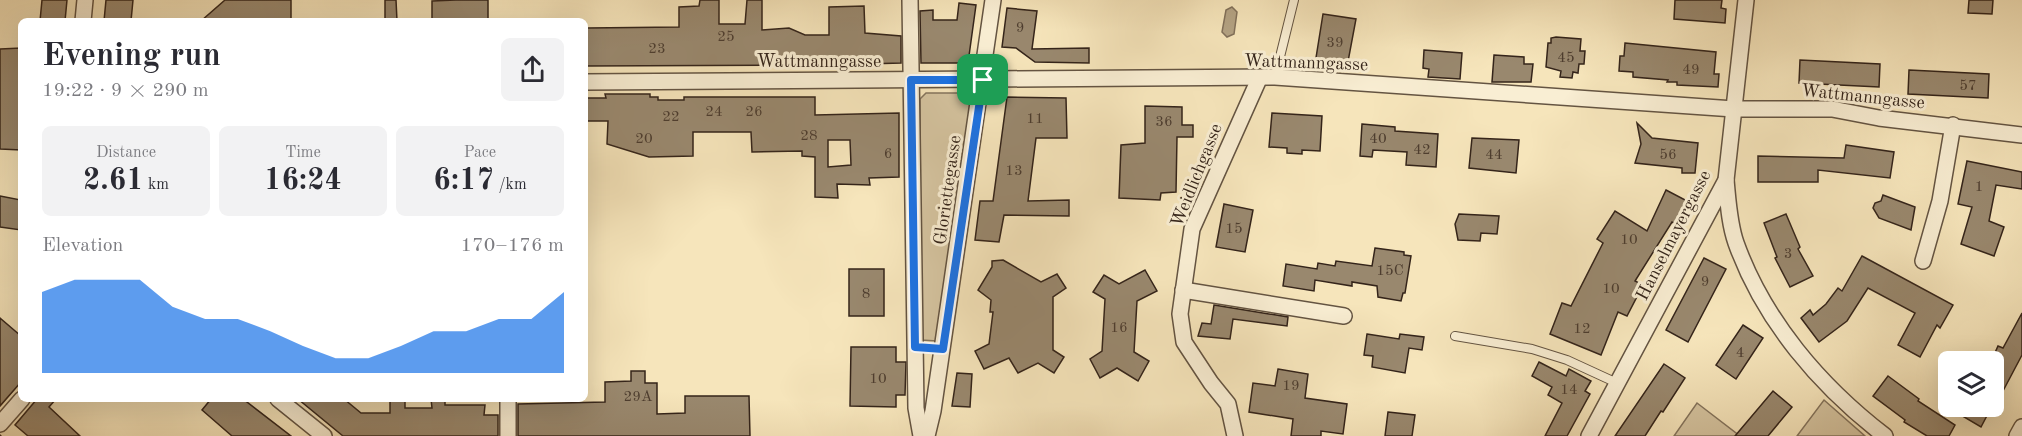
<!DOCTYPE html>
<html lang="en">
<head>
<meta charset="utf-8">
<style>
	:root { --surface:#fff; --page:#f2f2f3; --text:#2b2b33; --muted:#7c7c81; --accent:#1a73e8 }
	body { margin:0; font-family:"Old Standard TT",serif; background:var(--page); color:var(--text); height:100vh; display:flex; flex-direction:column; font-size:22px; white-space:nowrap }
	* { box-sizing:border-box; margin:0 }
	p { font-size:20px; color:var(--muted) }
	.icon { flex:none; width:33px; height:33px; fill:none; stroke:currentColor; stroke-width:2; stroke-linecap:round; stroke-linejoin:round }
	.map { position:relative; flex:1; overflow:hidden }
	.details { position:absolute; left:18px; top:18px; width:570px; height:384px; display:flex; flex-direction:column; background:var(--surface); border-radius:9px; box-shadow:0 6px 24px #0002 }
	.details>* { flex:none }
	.buttons { position:absolute; left:1938px; top:351px; display:grid; gap:12px }
	.buttons a { display:grid; place-items:center; width:66px; height:66px; border-radius:9px; background:var(--surface); box-shadow:0 6px 24px #0002; font-size:30px }
	.pin { position:absolute; display:grid; place-items:center; width:51px; height:51px; color:#fff; margin:-26px; border-radius:12px; box-shadow:0 3px 9px #0006 }
	.round { display:grid; place-items:center; flex:none; width:63px; height:63px; border-radius:9px; background:var(--page) }
	.summary { display:flex; align-items:center; justify-content:space-between; height:102px; padding:0 24px }
	h1 { font-size:33px; font-weight:800; line-height:45px }
	.stats { display:grid; grid-template-columns:repeat(3,1fr); gap:9px; height:102px; padding:6px 24px }
	.stats div { display:grid; align-content:center; border-radius:9px; background:var(--page); text-align:center }
	.stats b { font-size:30px; font-weight:800 }
	.stats small { font-size:16px; font-weight:400 }
	.stats p { font-size:16px }
	.chart { height:168px; padding:12px 24px }
	.chart p { display:flex; justify-content:space-between }
	.chart svg { width:100%; height:108px; margin-top:6px; fill:var(--accent); opacity:.7 }
	.map>svg:first-child { display:block }
	.green { fill:#d5c4a0; stroke:#84745d; stroke-width:1.5 }
	.water { fill:#b4a384; stroke:#81705a; stroke-width:1.5 }
	.building { fill:#99886e; stroke:#34241a; stroke-width:1.5; fill-rule:evenodd }
	.lines { fill:none; stroke-linecap:round; stroke-linejoin:round }
	.lane-casing { stroke:#645442; stroke-width:10 }
	.street-casing { stroke:#645442; stroke-width:18 }
	.lane { stroke:#f9eed3; stroke-width:8 }
	.street { stroke:#f9eed3; stroke-width:15 }
	.tram { stroke:#34241a; stroke-width:1.5 }
	.route-casing { stroke:#fff; stroke-width:12 }
	.route { stroke:#1a73e8; stroke-width:8 }
	.labels { text-anchor:middle; stroke-width:6; stroke-linejoin:round; paint-order:stroke }
	.number-label { font-size:15px; fill:#4d3d2f }
	.street-label { font-size:18px; fill:#34241a; stroke:#f9eed3 }
</style>
</head>
<body>
<div class="map">
<svg width="2022" height="436" viewBox="0 0 2022 436">
	<rect width="100%" height="100%" fill="#f6e5bb"/>
	<filter id="stains"><feTurbulence type="fractalNoise" baseFrequency=".00333" numOctaves="4"/><feColorMatrix values="0 0 0 0 .2 0 0 0 0 .09 0 0 0 0 .02 0 0 0 .5 -.17"/></filter>
	<radialGradient id="worn" r=".72"><stop offset=".6" stop-color="#630" stop-opacity="0"/><stop offset="1" stop-color="#630" stop-opacity=".3"/></radialGradient>
	<g class="green">
		<polygon points="926,93 967,93 972,98 937,341 921,340 920,99"/>
		<polygon points="1824,400 1865,436 1797,436"/>
		<polygon points="1697,403 1740,436 1674,436"/>
	</g>
	<polygon class="water" points="1232,7 1237,12 1234,34 1227,37 1222,32 1226,10"/>
	<g class="building">
		<polygon points="42,0 67,0 65,21 40,21"/>
		<polygon points="106,0 133,0 131,21 104,21"/>
		<polygon points="225,0 291,0 291,21 201,21"/>
		<polygon points="385,0 396,0 397,21 385,21"/>
		<polygon points="456,0 488,0 488,21 432,21 432,1"/>
		<polygon points="700,0 719,0 719,24 745,24 747,0 762,0 762,30 789,28 805,35 829,35 829,7 864,6 865,33 901,36 901,63 830,65 585,66 585,31 587,28 679,27 679,7 699,6"/>
		<polygon points="1675,0 1722,0 1721,8 1726,9 1725,23 1674,19"/>
		<polygon points="1969,0 1993,0 1992,14 1968,13"/>
		<polygon points="959,3 976,5 968,63 921,63 920,11 933,10 933,20 957,20"/>
		<polygon points="1007,8 1037,11 1032,49 1089,48 1089,63 1035,62 1016,48 1002,47"/>
		<polygon points="1323,14 1356,19 1347,67 1315,64"/>
		<polygon points="1556,37 1581,39 1580,51 1585,51 1584,64 1579,64 1578,73 1573,72 1572,78 1560,77 1561,71 1546,67 1548,43 1551,43 1551,38"/>
		<polygon points="1625,43 1716,52 1714,74 1719,74 1718,87 1677,85 1677,82 1667,82 1668,80 1633,77 1633,72 1619,71 1620,56 1624,56"/>
		<polygon points="21,48 21,150 0,149 0,49"/>
		<polygon points="1424,50 1462,53 1460,79 1428,77 1429,69 1423,68"/>
		<polygon points="1494,55 1524,57 1524,64 1533,64 1531,82 1492,82"/>
		<polygon points="1800,60 1880,64 1879,87 1799,83"/>
		<polygon points="1909,70 1989,74 1988,98 1908,94"/>
		<path d="M 605,94 L 650,94 L 650,97 L 658,97 L 658,100 L 684,100 L 684,97 L 815,97 L 815,115 L 899,113 L 899,177 L 869,178 L 870,185 L 837,184 L 838,198 L 815,197 L 815,157 L 802,156 L 802,151 L 752,152 L 751,132 L 693,132 L 693,156 L 649,157 L 607,144 L 608,121 L 585,121 L 585,98 L 606,98 ZM 828,140 L 850,140 L 851,165 L 828,167 Z"/>
		<polygon points="1007,97 1066,98 1067,138 1036,138 1028,201 1069,200 1069,216 1004,215 999,242 975,240 980,201 993,201"/>
		<polygon points="1145,106 1182,107 1182,125 1193,125 1193,137 1177,137 1176,192 1161,193 1160,200 1119,198 1121,145 1145,143"/>
		<polygon points="1272,113 1322,116 1320,151 1302,150 1302,154 1287,153 1287,148 1269,147"/>
		<polygon points="1637,123 1652,138 1698,143 1695,173 1682,173 1682,168 1635,163 1641,144"/>
		<polygon points="1362,124 1395,127 1395,131 1438,134 1436,167 1406,165 1407,152 1373,150 1372,157 1360,156"/>
		<polygon points="1472,138 1519,140 1516,173 1469,168"/>
		<polygon points="1846,145 1894,152 1890,178 1818,170 1818,182 1758,182 1758,156 1844,158"/>
		<polygon points="1967,161 2022,172 2022,189 1996,185 1989,221 2004,227 1994,256 1961,244 1972,207 1958,204"/>
		<polygon points="1666,190 1691,203 1679,226 1672,222 1635,281 1643,285 1627,316 1618,312 1601,355 1550,334 1562,303 1571,306 1603,243 1597,239 1615,211 1647,231"/>
		<polygon points="1883,195 1915,207 1911,230 1879,218 1873,208 1875,203 1881,201"/>
		<polygon points="0,196 21,200 21,230 0,227"/>
		<polygon points="1224,204 1253,210 1245,252 1216,247"/>
		<polygon points="1459,214 1499,216 1497,234 1481,233 1480,241 1458,240 1455,224"/>
		<polygon points="1786,214 1800,247 1798,249 1813,276 1790,287 1775,258 1777,257 1764,223"/>
		<polygon points="1375,248 1404,252 1404,255 1411,256 1405,293 1403,293 1401,301 1378,297 1377,286 1352,282 1352,286 1315,280 1314,291 1283,286 1286,264 1317,269 1318,263 1335,266 1336,261 1372,266"/>
		<polygon points="1862,256 1953,305 1940,328 1937,325 1920,357 1898,345 1915,313 1868,288 1847,321 1819,342 1801,318 1810,310 1813,315 1826,304 1838,288 1842,291"/>
		<polygon points="1704,258 1726,269 1688,342 1666,330"/>
		<polygon points="1003,260 1041,282 1057,274 1066,288 1053,297 1053,350 1064,357 1054,373 1038,363 1018,373 1009,358 984,369 975,351 989,344 993,312 990,312 991,300 978,290 992,267 992,261"/>
		<rect x="849" y="269" width="35" height="47"/>
		<polygon points="1145,270 1157,291 1137,301 1134,352 1149,361 1138,381 1117,368 1100,378 1090,359 1102,351 1105,299 1093,292 1104,275 1119,284"/>
		<polygon points="1214,305 1288,317 1287,326 1233,319 1230,339 1198,336 1202,323 1211,324"/>
		<polygon points="2022,313 2022,355 1994,408 1994,355 1998,346 2003,348"/>
		<polygon points="0,318 21,336 21,382 0,406"/>
		<polygon points="1743,325 1763,338 1736,379 1716,365"/>
		<polygon points="1367,334 1399,339 1400,334 1424,337 1422,350 1409,348 1405,373 1372,367 1373,356 1364,355"/>
		<polygon points="851,347 896,347 896,362 906,362 905,395 896,395 896,407 850,406"/>
		<polygon points="1539,362 1566,376 1569,369 1591,381 1585,391 1590,394 1567,436 1545,436 1562,403 1548,395 1552,387 1532,376"/>
		<polygon points="1664,364 1685,378 1663,412 1661,411 1645,436 1615,436"/>
		<polygon points="1278,369 1308,374 1305,398 1347,404 1343,434 1321,431 1321,436 1291,436 1293,419 1249,412 1253,383 1275,386"/>
		<polygon points="631,371 645,371 645,383 657,383 657,414 685,413 685,396 749,396 750,436 518,436 518,404 605,402 605,382 631,381"/>
		<polygon points="957,373 972,374 970,407 952,406"/>
		<polygon points="1888,376 1919,399 1918,401 1955,425 1949,436 1927,436 1904,422 1905,420 1873,396"/>
		<polygon points="1773,391 1792,407 1768,436 1735,436"/>
		<polygon points="37,399 56,399 49,407 80,436 28,436 15,425"/>
		<polygon points="211,399 243,399 291,436 232,436 202,410"/>
		<polygon points="298,399 344,399 361,413 390,413 390,399 405,399 405,408 432,408 431,399 445,399 445,405 485,405 484,415 498,415 498,436 343,436"/>
		<polygon points="1963,406 1992,406 1981,427 1959,414"/>
		<polygon points="1388,412 1415,415 1412,436 1385,436"/>
	</g>
	<g class="lines">
		<defs>
			<g id="lane">
				<polyline points="1275,77 1294,0"/>
				<polyline points="1455,336 1532,349 1567,360 1617,383"/>
			</g>
			<g id="street">
				<polyline points="910,0 916,408 921,436"/>
				<polyline points="83,21 85,0"/>
				<polyline points="585,82 1275,77 1734,109 1832,109 1879,118 2022,135"/>
				<path d="M 1726,180 C 1728,200 1729,223 1736,243 C 1764,321 1820,386 1885,436"/>
				<polyline points="1923,261 1940,201 1953,125"/>
				<polyline points="1183,290 1344,316"/>
				<polyline points="278,399 324,436"/>
				<polyline points="0,424 22,399"/>
				<polyline points="508,436 508,399"/>
				<polyline points="927,436 933,411 993,0"/>
				<polyline points="1235,436 1228,404 1211,383 1184,342 1180,314 1192,229 1259,79"/>
				<polyline points="1589,436 1726,180 1746,0"/>
				<polyline points="2017,436 2022,427"/>
			</g>
		</defs>
		<use href="#lane" class="lane-casing"/>
		<use href="#street" class="street-casing"/>
		<use href="#lane" class="lane"/>
		<use href="#street" class="street"/>
		<polyline class="tram" points="0,435 1,436"/>
	</g>
	<g class="lines">
		<defs>
			<polygon id="route" points="911,80 983,80 943,349 915,347"/>
		</defs>
		<use href="#route" class="route-casing"/>
		<use href="#route" class="route"/>
	</g>
	<g class="labels">
		<g class="number-label">
			<text x="1020" y="32">9</text>
			<text x="726" y="41">25</text>
			<text x="1335" y="47">39</text>
			<text x="657" y="53">23</text>
			<text x="1566" y="62">45</text>
			<text x="1691" y="74">49</text>
			<text x="1968" y="90">57</text>
			<text x="714" y="116">24</text>
			<text x="754" y="116">26</text>
			<text x="671" y="121">22</text>
			<text x="1035" y="123">11</text>
			<text x="1164" y="126">36</text>
			<text x="809" y="140">28</text>
			<text x="644" y="143">20</text>
			<text x="1378" y="143">40</text>
			<text x="1422" y="154">42</text>
			<text x="888" y="158">6</text>
			<text x="1494" y="159">44</text>
			<text x="1668" y="159">56</text>
			<text x="1014" y="175">13</text>
			<text x="1979" y="191">1</text>
			<text x="1234" y="233">15</text>
			<text x="1629" y="244">10</text>
			<text x="1788" y="258">3</text>
			<text x="1390" y="275">15C</text>
			<text x="1705" y="286">9</text>
			<text x="1611" y="293">10</text>
			<text x="866" y="298">8</text>
			<text x="1119" y="332">16</text>
			<text x="1582" y="333">12</text>
			<text x="1740" y="357">4</text>
			<text x="878" y="383">10</text>
			<text x="1291" y="390">19</text>
			<text x="1569" y="394">14</text>
			<text x="638" y="401">29A</text>
		</g>
		<g class="street-label">
			<text x="819" y="67">Wattmanngasse</text>
			<text transform="translate(1306 62) rotate(2)" y="6">Wattmanngasse</text>
			<text transform="translate(1863 96) rotate(6)" y="6">Wattmanngasse</text>
			<text transform="translate(1196 175) rotate(-68)" y="6">Weidlichgasse</text>
			<text transform="translate(947 190) rotate(-82)" y="6">Gloriettegasse</text>
			<text transform="translate(1673 235) rotate(-63)" y="6">Hanselmayergasse</text>
		</g>
	</g>
	<rect width="100%" height="100%" filter="url(#stains)"/>
	<rect width="100%" height="100%" fill="url(#worn)"/>
</svg>
<div class="buttons">
<a><svg class="icon" aria-label="layers" viewBox="0 0 24 24"><path d="M12 4l9 5-9 5-9-5zM3 14l9 5 9-5"/></svg></a>
</div>
<div class="pin" style="left:983px;top:80px;background:#1e9e55"><svg class="icon" aria-label="arrive" viewBox="0 0 24 24"><path d="M6 21V4h12l-3 4 3 4H6"/></svg></div>
<section class="details">
<div class="summary"><div><h1>Evening run</h1><p>19:22 · 9 × 290 m</p></div><a class="round"><svg class="icon" aria-label="share" viewBox="0 0 24 24"><path d="M12 15V3M7 8l5-5 5 5M5 13v7h14v-7"/></svg></a></div>
<div class="stats">
<div><p>Distance</p><b>2.61<small> km</small></b></div>
<div><p>Time</p><b>16:24</b></div>
<div><p>Pace</p><b>6:17<small> /km</small></b></div>
</div>
<div class="chart"><p><span>Elevation</span>170–176 m</p>
<svg viewBox="0 0 160 44" preserveAspectRatio="none"><path d="M0 44V11L10 6L20 6L30 6L40 17L50 22L60 22L70 27L80 33L90 38L100 38L110 33L120 27L130 27L140 22L150 22L160 11V44z"/></svg>
</div>
</section>
</div>
</body>
</html>
